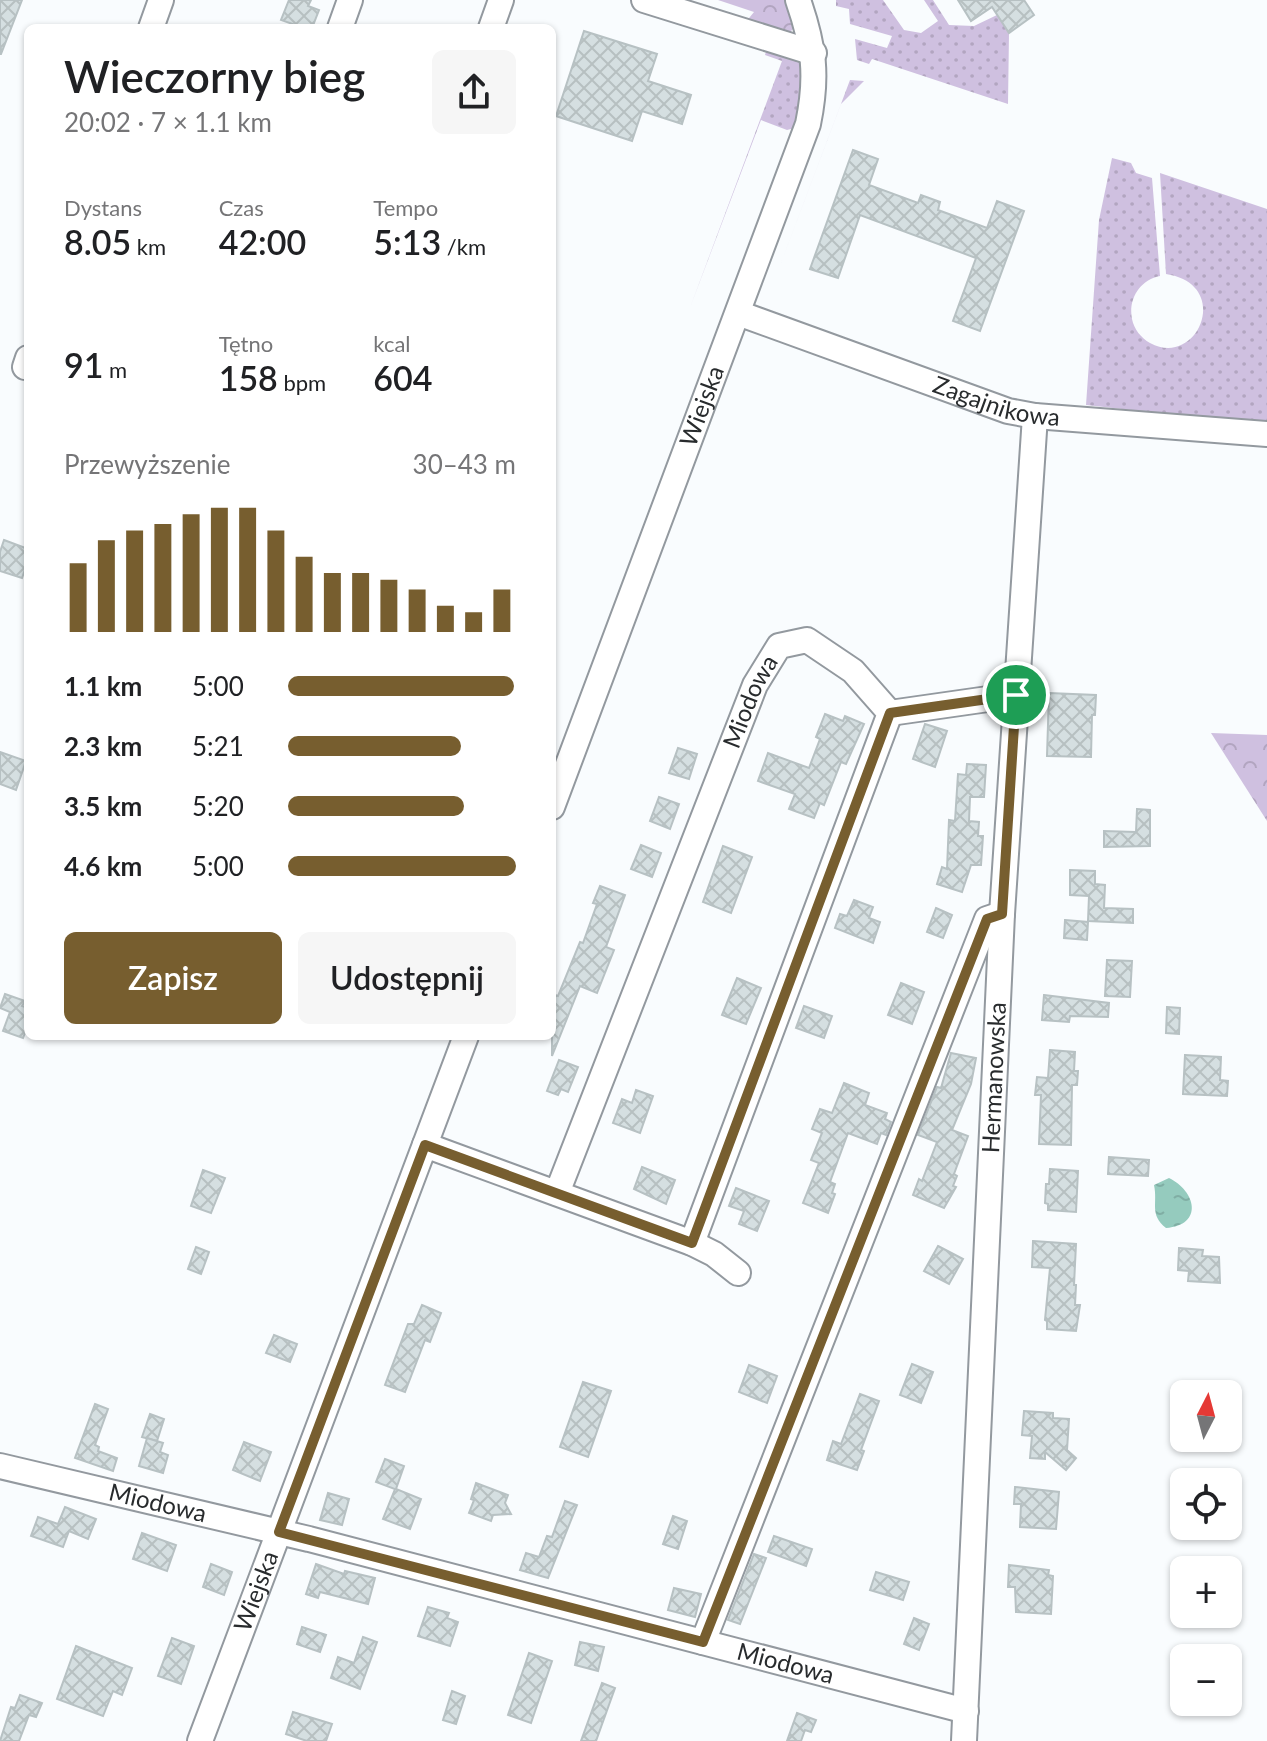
<!DOCTYPE html>
<html lang="pl">
<head>
<meta charset="utf-8">
<style>
	:root { --surface:#fff; --page:#f6f6f6; --text:#202124; --muted:#757577; --accent:#775e2f }
	body { margin:0; font-family:Lato,sans-serif; background:var(--page); color:var(--text); height:100vh; display:flex; flex-direction:column; font-size:30px; white-space:nowrap }
	* { box-sizing:border-box; margin:0 }
	p { font-size:26px; color:var(--muted) }
	.icon { flex:none; width:44px; height:44px; fill:none; stroke:currentColor; stroke-width:2; stroke-linecap:round; stroke-linejoin:round }
	.map { position:relative; flex:1; overflow:hidden }
	.drawer { position:absolute; left:24px; top:24px; width:532px; height:1016px; display:flex; flex-direction:column; background:var(--surface); border-radius:12px; box-shadow:0 2px 6px #0004 }
	.drawer>* { flex:none }
	.needle { width:52px; rotate:6deg }
	.buttons { position:absolute; left:1170px; top:1380px; display:grid; gap:16px }
	.buttons a { display:grid; place-items:center; width:72px; height:72px; border-radius:12px; background:var(--surface); box-shadow:0 2px 6px #0004; font-size:40px }
	.pin { position:absolute; display:grid; place-items:center; width:68px; height:68px; color:#fff; margin:-34px; border:4px solid #fff; border-radius:50%; box-shadow:0 2px 8px #0007 }
	.round { display:grid; place-items:center; flex:none; width:84px; height:84px; border-radius:12px; background:var(--page) }
	.overview { display:flex; align-items:center; justify-content:space-between; height:136px; padding:0 40px }
	h1 { font-size:44px; font-weight:600; line-height:60px }
	.metrics { display:grid; grid-template-columns:repeat(3,1fr); gap:12px; height:136px; padding:8px 40px }
	.metrics div { display:grid; align-content:center }
	.metrics b { font-size:34px; font-weight:600 }
	.metrics small { font-size:22px; font-weight:400 }
	.metrics p { font-size:22px }
	.chart { height:224px; padding:16px 40px }
	.chart p { display:flex; justify-content:space-between }
	.chart svg { width:100%; height:144px; margin-top:8px; stroke:var(--accent); stroke-width:6 }
	.action { display:flex; gap:16px; margin-top:auto; padding:16px 40px }
	.action a { flex:1; height:92px; border-radius:12px; background:var(--accent); color:#fff; font-size:32px; font-weight:600; line-height:92px; text-align:center }
	.action a+a { background:var(--page); color:var(--text) }
	ul { padding:0 40px; list-style:none; font-size:26px }
	li { display:grid; grid-template-columns:128px 96px 1fr; align-items:center; height:60px }
	li i { height:20px; border-radius:10px; background:var(--accent) }
	.map>svg:first-child { display:block }
	.grass { fill:url(#grass-dots) }
	.forest { fill:url(#forest-crowns) }
	.water { fill:url(#water-ripples) }
	.building { fill:url(#building-cross-hatch); stroke:#b7c1c3; stroke-width:2 }
	.lines { fill:none; stroke-linecap:round; stroke-linejoin:round }
	.minor-casing { stroke:#93999f; stroke-width:28 }
	.minor { stroke:#fff; stroke-width:24 }
	.route-casing { stroke:#fff; stroke-width:16 }
	.route { stroke:#775e2f; stroke-width:10 }
	.labels { text-anchor:middle; stroke-width:6; stroke-linejoin:round; paint-order:stroke }
	.street-label { font-size:24px; fill:#282b2d; stroke:#fff }
</style>
</head>
<body>
<div class="map">
<svg width="1267" height="1741" viewBox="0 0 1267 1741">
	<defs>
		<pattern id="grass-dots" width="8" height="8" patternUnits="userSpaceOnUse" patternTransform="scale(2)"><rect width="8" height="8" fill="#cfc0e0"/><path d="M2 2h.1M6 6h.1" fill="none" stroke="#b2a5c0" stroke-width="1.8" stroke-linecap="round"/></pattern>
		<pattern id="forest-crowns" width="20" height="18" patternUnits="userSpaceOnUse" patternTransform="scale(2)"><rect width="20" height="18" fill="#cfc0e0"/><path d="M2 6a3 3 0 1 1 6 0M12 15a3 3 0 1 1 6 0" fill="none" stroke="#b2a5c0"/></pattern>
		<pattern id="water-ripples" width="26" height="14" patternUnits="userSpaceOnUse" patternTransform="scale(2)"><rect width="26" height="14" fill="#95cbbe"/><path d="M2 4q2-2 4 0t4 0M15 11q2-2 4 0t4 0" fill="none" stroke="#80aea4"/></pattern>
		<pattern id="building-cross-hatch" width="8" height="8" patternUnits="userSpaceOnUse" patternTransform="scale(2)"><rect width="8" height="8" fill="#d5dfe1"/><path d="M0 0l8 8M0 8l8-8" fill="none" stroke="#b7c0c1"/></pattern>
	</defs>
	<rect width="100%" height="100%" fill="#f9fcfe"/>
	<g class="grass">
		<polygon points="836,0 883,0 904,30 921,33 938,21 924,0 933,0 949,25 974,26 997,15 1009,33 1008,104 872,59 869,64 857,60 855,39 887,48 892,36 850,24 849,9 836,6"/>
		<polygon points="768,45 801,59 807,74 795,128 787,130 761,120 691,305 782,61 765,55"/>
		<polygon points="850,80 864,81 841,104 781,263"/>
		<path d="M 1112,158 L 1131,163 L 1136,173 L 1152,178 L 1160,276 C 1140,280 1128,299 1132,319 C 1134,329 1141,338 1150,343 C 1198,369 1233,284 1166,274 L 1160,173 L 1267,209 L 1267,425 L 1086,405 L 1099,220 Z"/>
	</g>
	<g class="forest">
		<polygon points="718,0 788,0 795,27 788,34 745,23 754,12"/>
		<polygon points="1211,733 1267,735 1267,821"/>
	</g>
	<path class="water" d="M 1169,1178 C 1196,1191 1204,1225 1166,1228 C 1149,1214 1158,1204 1154,1185 Z"/>
	<g class="building">
		<polygon points="0,0 22,0 1,54 0,54"/>
		<polygon points="289,0 311,0 308,6 319,10 312,28 304,28 281,20"/>
		<polygon points="958,0 1024,0 1034,15 1009,33 992,7 971,21"/>
		<polygon points="584,31 657,54 648,81 691,95 682,124 642,111 632,141 556,116"/>
		<polygon points="853,150 878,159 869,185 918,203 921,195 940,202 938,210 987,228 997,201 1024,211 980,331 953,321 976,258 860,215 838,278 810,269"/>
		<polygon points="4,540 28,549 28,561 22,578 0,571 0,552"/>
		<polygon points="1049,693 1096,695 1095,715 1092,715 1091,757 1047,756"/>
		<polygon points="825,714 843,721 845,716 864,724 846,764 841,762 824,805 820,803 814,818 789,809 795,794 758,781 768,753 809,768 820,739 816,737"/>
		<polygon points="925,724 947,731 935,767 913,759"/>
		<polygon points="678,748 697,754 689,779 669,773"/>
		<polygon points="0,752 26,761 16,790 0,784"/>
		<polygon points="967,764 986,765 984,797 970,797 969,821 979,822 978,836 983,836 981,865 971,865 962,892 937,884 942,867 947,869 949,820 955,821 958,774 966,775"/>
		<polygon points="659,797 679,804 670,829 650,821"/>
		<polygon points="1137,809 1150,810 1150,846 1104,847 1104,831 1136,832"/>
		<polygon points="641,845 661,853 652,877 631,869"/>
		<polygon points="723,846 752,857 731,913 703,902"/>
		<polygon points="1070,870 1095,871 1095,884 1105,885 1104,908 1133,909 1133,923 1088,921 1089,896 1070,895"/>
		<polygon points="600,886 625,895 606,947 614,950 597,993 580,986 552,1056 552,994 558,996 580,942 583,943 597,904 593,903"/>
		<polygon points="854,900 873,907 869,918 880,922 873,943 835,928 840,914 847,916"/>
		<polygon points="936,908 952,915 943,938 927,932"/>
		<polygon points="1065,920 1088,922 1087,940 1064,938"/>
		<polygon points="1107,960 1132,961 1130,997 1105,996"/>
		<polygon points="737,978 761,988 746,1024 722,1015"/>
		<polygon points="901,983 924,992 912,1024 888,1015"/>
		<polygon points="5,994 25,1001 22,1006 28,1008 28,1025 23,1038 3,1031 10,1012 0,1008"/>
		<polygon points="1044,995 1109,1003 1108,1017 1070,1016 1069,1022 1042,1020"/>
		<polygon points="804,1006 832,1016 824,1038 796,1028"/>
		<polygon points="1167,1007 1180,1008 1179,1034 1166,1033"/>
		<polygon points="1050,1050 1075,1052 1074,1071 1078,1071 1077,1085 1072,1085 1071,1145 1039,1144 1041,1095 1035,1095 1037,1077 1048,1078"/>
		<polygon points="951,1053 976,1058 971,1084 952,1130 968,1136 954,1174 957,1176 953,1186 956,1187 944,1208 913,1195 919,1179 922,1181 937,1142 918,1135 937,1087 941,1088"/>
		<polygon points="1185,1055 1221,1057 1220,1080 1228,1081 1227,1096 1183,1094"/>
		<polygon points="559,1060 578,1067 568,1092 561,1089 558,1095 547,1091"/>
		<polygon points="844,1083 869,1093 865,1105 887,1113 885,1119 891,1122 886,1135 881,1133 877,1144 848,1133 830,1182 835,1184 832,1193 835,1194 828,1213 803,1203 819,1163 811,1160 822,1133 812,1129 820,1109 832,1113"/>
		<polygon points="636,1090 653,1096 640,1133 613,1123 622,1099 632,1103"/>
		<polygon points="1109,1157 1149,1160 1148,1176 1108,1174"/>
		<polygon points="642,1167 675,1180 666,1204 634,1189"/>
		<polygon points="1050,1169 1078,1171 1076,1212 1048,1210 1048,1204 1045,1203 1046,1184 1049,1184"/>
		<polygon points="203,1170 225,1178 211,1213 191,1206"/>
		<polygon points="736,1188 769,1201 757,1231 739,1224 744,1211 729,1206"/>
		<polygon points="1033,1241 1076,1244 1074,1285 1076,1285 1075,1305 1080,1305 1076,1331 1047,1329 1047,1321 1045,1320 1050,1268 1032,1267"/>
		<polygon points="938,1246 963,1259 949,1284 924,1271"/>
		<polygon points="196,1247 209,1252 201,1274 188,1269"/>
		<polygon points="1179,1248 1203,1250 1202,1256 1219,1257 1220,1283 1188,1281 1189,1271 1178,1270"/>
		<polygon points="422,1305 441,1313 430,1342 425,1340 405,1392 385,1385 408,1324 414,1324"/>
		<polygon points="274,1335 297,1344 290,1362 266,1353"/>
		<polygon points="912,1364 933,1372 921,1403 900,1395"/>
		<polygon points="749,1365 777,1376 767,1403 739,1392"/>
		<polygon points="583,1382 611,1391 588,1457 560,1447"/>
		<polygon points="860,1394 879,1401 861,1450 864,1451 857,1470 827,1460 833,1441 841,1444"/>
		<polygon points="95,1404 108,1409 95,1445 99,1447 98,1451 117,1458 113,1471 75,1458"/>
		<polygon points="1024,1411 1053,1413 1053,1418 1069,1419 1067,1450 1076,1458 1066,1470 1045,1452 1045,1459 1030,1458 1032,1436 1022,1435"/>
		<polygon points="150,1414 164,1419 157,1441 142,1437"/>
		<polygon points="147,1438 163,1443 160,1452 168,1455 163,1473 139,1466"/>
		<polygon points="244,1442 271,1452 260,1481 233,1470"/>
		<polygon points="385,1459 404,1466 396,1489 421,1499 410,1529 383,1519 395,1489 376,1482"/>
		<polygon points="476,1483 508,1495 505,1503 511,1514 493,1515 491,1521 469,1513 474,1500 471,1499"/>
		<polygon points="1015,1487 1059,1492 1056,1529 1020,1527 1021,1504 1014,1504"/>
		<polygon points="328,1493 349,1499 342,1525 320,1520"/>
		<polygon points="565,1501 577,1505 548,1578 520,1570 526,1553 539,1557 547,1536 552,1537"/>
		<polygon points="65,1507 96,1519 88,1539 69,1531 63,1547 31,1536 38,1517 58,1524"/>
		<polygon points="673,1516 687,1521 678,1549 663,1544"/>
		<polygon points="142,1533 176,1545 167,1571 133,1559"/>
		<polygon points="774,1536 812,1549 806,1566 768,1552"/>
		<polygon points="754,1554 766,1558 740,1624 728,1620"/>
		<polygon points="211,1564 232,1572 224,1595 203,1587"/>
		<polygon points="316,1564 344,1574 345,1571 375,1578 368,1604 320,1592 318,1598 306,1594"/>
		<polygon points="1009,1565 1049,1570 1048,1575 1053,1576 1051,1614 1016,1612 1015,1587 1008,1587"/>
		<polygon points="876,1572 909,1582 903,1600 870,1590"/>
		<polygon points="674,1588 701,1594 695,1617 668,1610"/>
		<polygon points="428,1607 449,1613 447,1618 458,1622 450,1646 418,1636"/>
		<polygon points="914,1618 929,1624 919,1650 904,1644"/>
		<polygon points="302,1627 326,1635 320,1652 297,1644"/>
		<polygon points="363,1637 377,1642 360,1689 331,1678 338,1657 354,1663"/>
		<polygon points="172,1638 194,1646 181,1684 158,1676"/>
		<polygon points="580,1642 604,1647 598,1671 575,1665"/>
		<polygon points="76,1646 132,1668 122,1695 113,1691 103,1716 57,1699"/>
		<polygon points="529,1653 552,1661 531,1723 508,1715"/>
		<polygon points="602,1683 615,1688 596,1741 581,1741"/>
		<polygon points="452,1691 465,1696 456,1724 443,1720"/>
		<polygon points="20,1695 42,1703 36,1717 29,1715 19,1741 0,1741 11,1707 15,1708"/>
		<polygon points="293,1712 332,1724 326,1741 307,1741 286,1734"/>
		<polygon points="797,1713 816,1720 811,1732 805,1730 801,1741 787,1741"/>
	</g>
	<g class="lines">
		<defs>
			<g id="minor">
				<polyline points="644,0 814,53"/>
				<polyline points="151,28 161,0"/>
				<polyline points="340,28 350,0"/>
				<polyline points="491,28 501,0"/>
				<path id="s1" d="M 738,313 L 1008,411 L 1035,416 L 1267,434"/>
				<polyline points="25,367 28,358"/>
				<polyline points="890,713 1016,695"/>
				<path id="s2" d="M 552,807 L 808,124 C 818,76 814,46 798,0"/>
				<polyline points="425,1145 692,1243 714,1254 738,1273"/>
				<path id="s3" d="M 557,1193 L 755,685 L 779,646 L 807,640 L 853,671 L 890,713 L 692,1243"/>
				<path id="s4" d="M 0,1466 L 309,1539 L 966,1711"/>
				<polyline points="703,1642 987,919 1002,914"/>
				<path id="s5" d="M 200,1741 L 466,1036"/>
				<path id="s6" d="M 964,1741 L 1002,914 L 1035,416"/>
			</g>
		</defs>
		<use href="#minor" class="minor-casing"/>
		<use href="#minor" class="minor"/>
	</g>
	<g class="lines">
		<defs>
			<polygon id="route" points="1016,695 1002,914 987,919 703,1642 279,1532 425,1145 692,1243 890,713"/>
		</defs>
		<use href="#route" class="route-casing"/>
		<use href="#route" class="route"/>
	</g>
	<g class="labels">
		<g class="street-label">
			<text dy="8" stroke="none"><textPath href="#s1" startOffset="274">Zagajnikowa</textPath></text>
			<text dy="8" stroke="none"><textPath href="#s2" startOffset="428">Wiejska</textPath></text>
			<text dy="8" stroke="none"><textPath href="#s3" startOffset="528">Miodowa</textPath></text>
			<text dy="8" stroke="none"><textPath href="#s6" startOffset="664">Hermanowska</textPath></text>
			<text dy="8" stroke="none"><textPath href="#s4" startOffset="162">Miodowa</textPath></text>
			<text dy="8" stroke="none"><textPath href="#s5" startOffset="160">Wiejska</textPath></text>
			<text dy="8" stroke="none"><textPath href="#s4" startOffset="810">Miodowa</textPath></text>
		</g>
	</g>
</svg>
<div class="buttons">
<a><svg class="needle" viewBox="-14 -14 28 28"><path d="M0-13l5 13h-10z" fill="#e53935"/><path d="M0 13l5-13h-10z" fill="#757577"/></svg></a>
<a><svg class="icon" aria-label="locate" viewBox="0 0 24 24"><circle cx="12" cy="12" r="6"/><path d="M12 2v4M12 18v4M2 12h4M18 12h4"/></svg></a>
<a>+</a>
<a>−</a>
</div>
<div class="pin" style="left:1016px;top:695px;background:#1e9e55"><svg class="icon" aria-label="arrive" viewBox="0 0 24 24"><path d="M6 21V4h12l-3 4 3 4H6"/></svg></div>
<section class="drawer">
<div class="overview"><div><h1>Wieczorny bieg</h1><p>20:02 · 7 × 1.1 km</p></div><a class="round"><svg class="icon" aria-label="share" viewBox="0 0 24 24"><path d="M12 15V3M7 8l5-5 5 5M5 13v7h14v-7"/></svg></a></div>
<div class="metrics">
<div><p>Dystans</p><b>8.05<small> km</small></b></div>
<div><p>Czas</p><b>42:00</b></div>
<div><p>Tempo</p><b>5:13<small> /km</small></b></div>
</div>
<div class="metrics">
<div><b>91<small> m</small></b></div>
<div><p>Tętno</p><b>158<small> bpm</small></b></div>
<div><p>kcal</p><b>604</b></div>
</div>
<div class="chart"><p><span>Przewyższenie</span>30–43 m</p>
<svg viewBox="0 0 160 44" preserveAspectRatio="none"><path d="M5 44V23M15 44V16M25 44V13M35 44V11M45 44V8M55 44V6M65 44V6M75 44V13M85 44V21M95 44V26M105 44V26M115 44V28M125 44V31M135 44V36M145 44V38M155 44V31"/></svg>
</div>
<ul>
<li><b>1.1 km</b>5:00<i style="width:99%"></i></li>
<li><b>2.3 km</b>5:21<i style="width:76%"></i></li>
<li><b>3.5 km</b>5:20<i style="width:77%"></i></li>
<li><b>4.6 km</b>5:00<i style="width:100%"></i></li>
</ul>
<div class="action"><a>Zapisz</a><a>Udostępnij</a></div>
</section>
</div>
</body>
</html>
